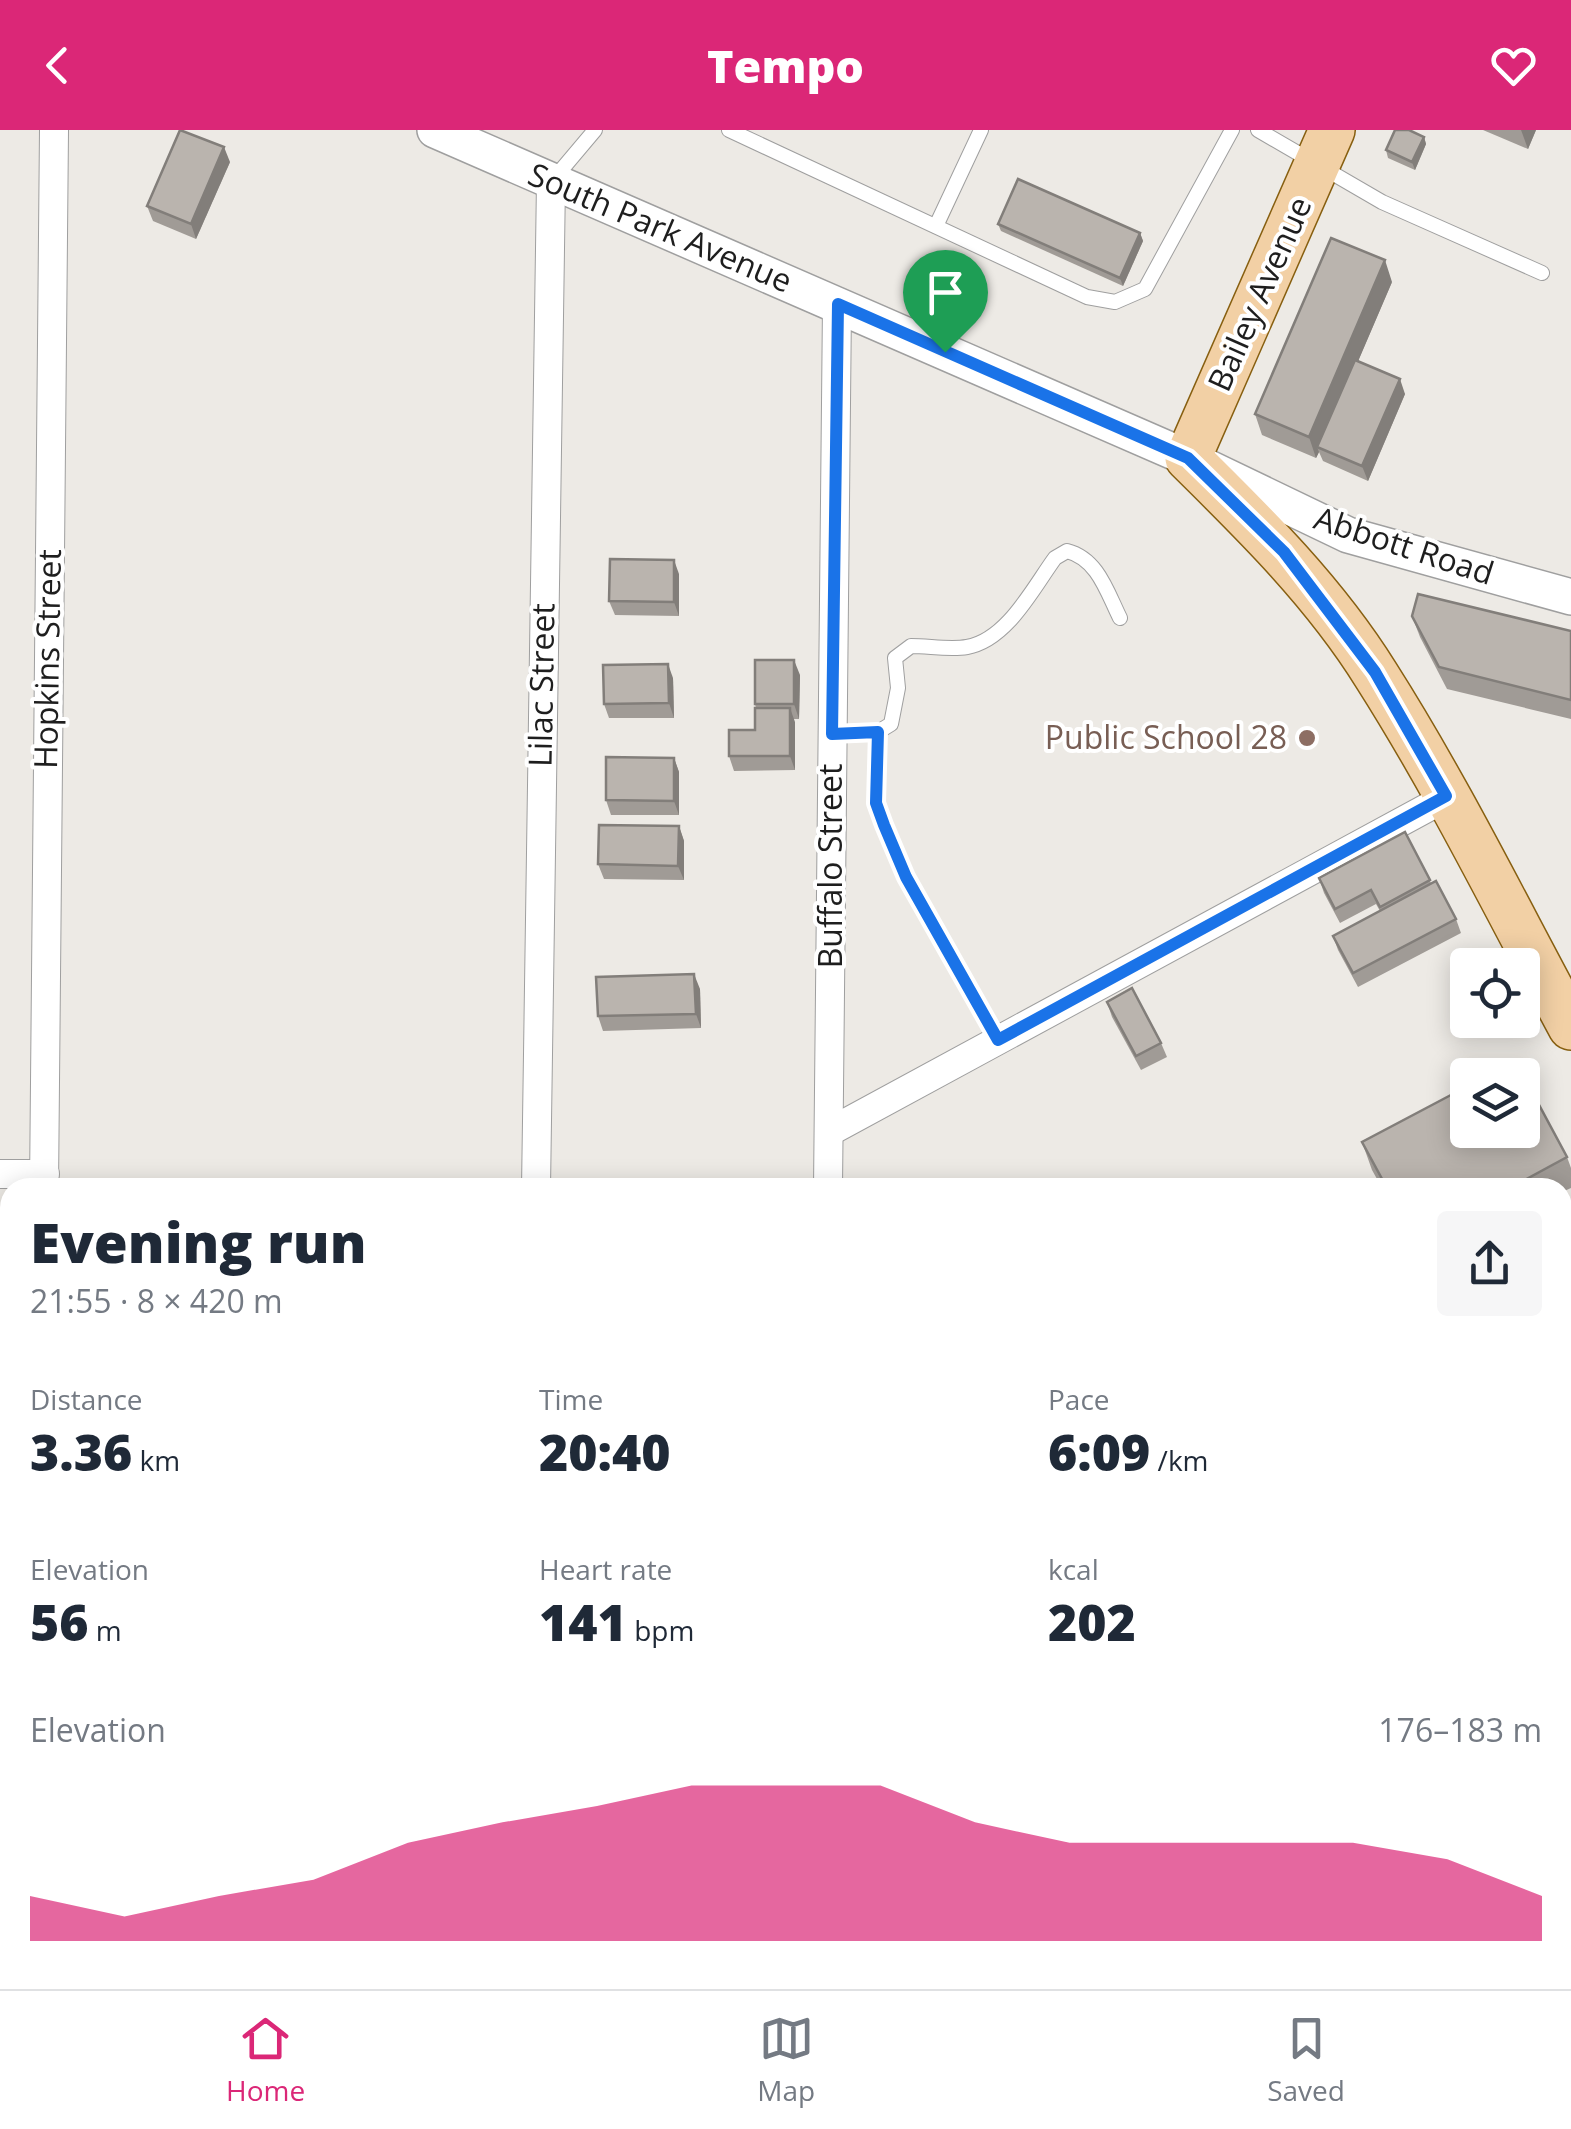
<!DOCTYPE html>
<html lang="en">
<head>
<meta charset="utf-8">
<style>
	:root { --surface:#fff; --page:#f6f6f7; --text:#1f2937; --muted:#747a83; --line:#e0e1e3; --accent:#db2777 }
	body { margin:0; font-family:"Open Sans",sans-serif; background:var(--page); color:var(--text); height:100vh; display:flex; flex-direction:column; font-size:38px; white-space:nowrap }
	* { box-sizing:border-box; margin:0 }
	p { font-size:32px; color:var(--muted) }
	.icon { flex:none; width:55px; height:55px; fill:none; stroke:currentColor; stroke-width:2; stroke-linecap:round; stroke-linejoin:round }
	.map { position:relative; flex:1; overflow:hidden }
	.panel { position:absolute; left:0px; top:1048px; width:1572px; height:812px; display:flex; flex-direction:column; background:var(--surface); border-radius:30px 30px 0 0; box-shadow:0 5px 25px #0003 }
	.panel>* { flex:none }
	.buttons { position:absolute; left:1450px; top:818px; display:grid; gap:20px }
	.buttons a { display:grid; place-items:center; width:90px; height:90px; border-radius:10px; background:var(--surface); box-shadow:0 5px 25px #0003; font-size:50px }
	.pin { position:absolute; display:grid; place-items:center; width:85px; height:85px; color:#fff; margin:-102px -42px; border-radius:50% 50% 50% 0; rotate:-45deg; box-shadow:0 0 10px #0007 }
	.pin .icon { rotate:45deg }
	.round { display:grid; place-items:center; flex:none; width:105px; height:105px; border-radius:10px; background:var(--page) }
	.headline { display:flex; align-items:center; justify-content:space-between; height:170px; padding:0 30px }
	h1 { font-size:55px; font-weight:800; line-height:75px }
	.stats { display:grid; grid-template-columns:repeat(3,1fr); gap:15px; height:170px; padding:10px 30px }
	.stats div { display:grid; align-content:center }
	.stats b { font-size:50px; font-weight:800 }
	.stats small { font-size:28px; font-weight:400 }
	.stats p { font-size:28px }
	.chart { height:280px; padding:20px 30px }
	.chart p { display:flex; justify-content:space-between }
	.chart svg { width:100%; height:180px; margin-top:10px; fill:var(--accent); opacity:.7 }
	header { display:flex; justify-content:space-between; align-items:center; height:130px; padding:0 30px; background:var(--accent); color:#fff; font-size:45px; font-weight:800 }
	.dock { display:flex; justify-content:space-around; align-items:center; height:140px; border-top:2px solid var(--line); background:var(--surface); font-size:28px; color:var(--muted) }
	.dock a { display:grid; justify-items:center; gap:5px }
	.dock .selected { color:var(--accent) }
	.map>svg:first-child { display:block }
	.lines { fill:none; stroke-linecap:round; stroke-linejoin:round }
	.service-casing { stroke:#9f9f9f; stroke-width:16 }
	.minor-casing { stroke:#9f9f9f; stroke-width:30 }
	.tertiary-casing { stroke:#9f9f9f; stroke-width:38 }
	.primary-casing { stroke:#875f10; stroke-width:48 }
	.service { stroke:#fff; stroke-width:14 }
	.minor { stroke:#fff; stroke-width:28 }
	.tertiary { stroke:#fff; stroke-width:35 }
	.primary { stroke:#f2d0a5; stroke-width:45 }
	.wall { fill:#a09b96 }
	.shaded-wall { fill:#827e7a }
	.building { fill:#bab4ae; stroke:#827e7a; stroke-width:2.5 }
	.route-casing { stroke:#fff; stroke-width:20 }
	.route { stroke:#1a73e8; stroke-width:12 }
	.education-dot { fill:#8d6e63; stroke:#fff; stroke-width:4 }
	.labels { text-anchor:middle; stroke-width:8; stroke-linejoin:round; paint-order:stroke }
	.street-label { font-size:32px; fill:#1e1e1e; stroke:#fff }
	.education-label { font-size:32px; fill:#785e54; stroke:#fff; text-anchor:end }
</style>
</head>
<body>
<header><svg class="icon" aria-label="back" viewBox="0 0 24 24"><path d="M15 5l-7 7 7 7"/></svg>Tempo<svg class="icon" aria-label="heart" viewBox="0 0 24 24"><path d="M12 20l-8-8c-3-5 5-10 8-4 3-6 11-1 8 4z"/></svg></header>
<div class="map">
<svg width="1571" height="1859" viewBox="0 0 1571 1859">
	<rect width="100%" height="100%" fill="#edeae5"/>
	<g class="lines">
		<defs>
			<g id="service">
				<polyline points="729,0 1087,167 1115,172 1145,159 1232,0"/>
				<polyline points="1258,0 1382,72 1542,143"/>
				<polyline points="552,51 595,0"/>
				<polyline points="936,96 981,0"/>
				<polyline points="878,602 877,673 884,695 906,747 998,911"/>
				<path d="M 832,604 L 878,602 L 891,594 L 898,558 L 895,528 L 911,516 C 929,516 950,520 967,517 C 1007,510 1033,458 1055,428 L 1067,421 C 1098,429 1107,462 1120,488"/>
				<polyline points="1562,1117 1571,1112"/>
			</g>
			<g id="minor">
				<polyline points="829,1002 1447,667"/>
				<polyline points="0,1044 45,1044"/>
				<polyline points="44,1058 54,0"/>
				<polyline points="536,1058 551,52"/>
				<polyline points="828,1058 837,175"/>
				<polyline points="1562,1243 1571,1238"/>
				<polyline points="0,1441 10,1441"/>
				<polyline points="39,1859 39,1850"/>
				<polyline points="1291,1859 1291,1850"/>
			</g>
			<polyline id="tertiary" points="435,0 1188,328 1348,405 1571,467"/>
			<path id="primary" d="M 1332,0 L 1188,328 C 1256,395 1325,463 1376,545 C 1448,658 1507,779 1571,897"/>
		</defs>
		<use href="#service" class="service-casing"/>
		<use href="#minor" class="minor-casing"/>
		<use href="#tertiary" class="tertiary-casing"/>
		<use href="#primary" class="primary-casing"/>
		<use href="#service" class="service"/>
		<use href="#minor" class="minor"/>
		<use href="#tertiary" class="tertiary"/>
		<use href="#primary" class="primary"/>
	</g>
	<g class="wall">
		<polygon points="1483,0 1536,0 1528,19"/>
		<polygon points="1424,7 1426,14 1415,40 1388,28 1386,20"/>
		<polygon points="230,32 196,109 153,91 147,76"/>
		<polygon points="998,94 1140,103 1143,111 1123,156 1001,101"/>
		<polygon points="1392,152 1358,231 1405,264 1368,351 1323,331 1319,322 1316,328 1262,305 1255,284"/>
		<polygon points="679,444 679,486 615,485 609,471"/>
		<polygon points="1412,486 1571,501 1571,589 1447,559 1420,507"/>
		<polygon points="800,545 799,589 794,589 795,640 734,641 729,626 755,600 756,578 755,574"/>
		<polygon points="673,548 674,588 609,588 604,574"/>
		<polygon points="674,628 679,642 679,685 611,685 606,670"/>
		<polygon points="679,696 684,711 684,750 604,749 598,734"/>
		<polygon points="1405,702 1431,753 1456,789 1461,803 1358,857 1338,820 1333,806 1380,781 1376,774 1340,793 1324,763 1319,748"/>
		<polygon points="700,859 701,898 603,901 598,886"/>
		<polygon points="1107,872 1161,913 1167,927 1141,940 1112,887"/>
		<polygon points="1362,1012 1567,1027 1571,1038 1571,1058 1562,1062 1562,1058 1382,1058 1372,1040"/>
		<polygon points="1571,1252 1571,1332 1562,1336 1562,1256"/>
	</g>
	<g class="shaded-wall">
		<polygon points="1521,0 1536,0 1528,19"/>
		<polygon points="1424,7 1426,14 1415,40 1412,32"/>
		<polygon points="224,17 230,32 196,109 191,94"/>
		<polygon points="1140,103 1143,111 1123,156 1120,148"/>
		<polygon points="1385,130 1392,152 1321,318 1317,317 1319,322 1316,328 1309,307"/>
		<polygon points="1400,249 1405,264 1368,351 1362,336"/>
		<polygon points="674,430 679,444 679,486 674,472"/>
		<polygon points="794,530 800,545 799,589 794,574"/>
		<polygon points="668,534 673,548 674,588 669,573"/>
		<polygon points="790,578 795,592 795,640 790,626"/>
		<polygon points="674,628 679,642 679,685 674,671"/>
		<polygon points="679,696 684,711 684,750 678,736"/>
		<polygon points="694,844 700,859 701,898 696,884"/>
	</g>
	<g class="building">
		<polygon points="180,0 224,17 191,94 147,76"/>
		<polygon points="1395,0 1409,0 1424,7 1412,32 1386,20"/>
		<polygon points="1018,49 1140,103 1120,148 998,94"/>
		<polygon points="1331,108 1385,130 1309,307 1255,284"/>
		<polygon points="1355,230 1400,249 1362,336 1317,317"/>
		<polygon points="610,429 674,430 674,472 609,471"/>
		<polygon points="1418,464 1571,501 1571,570 1439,537 1412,486"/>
		<rect x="755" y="530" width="39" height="44"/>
		<polygon points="668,534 669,573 604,574 603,535"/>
		<polygon points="755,578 790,578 790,626 729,626 729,600 755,600"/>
		<polygon points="606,627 674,628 674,671 606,670"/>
		<polygon points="599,695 679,696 678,736 598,734"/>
		<polygon points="1405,702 1430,750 1380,777 1371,760 1335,779 1319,748"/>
		<polygon points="1436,751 1456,789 1353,843 1333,806"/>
		<polygon points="694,844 696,884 598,886 596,847"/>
		<polygon points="1132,858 1161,913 1136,926 1107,872"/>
		<polygon points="1515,930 1567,1027 1510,1058 1387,1058 1362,1012 1468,956 1468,1000 1522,1000 1522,945 1488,945"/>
		<polygon points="1571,1252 1571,1306 1562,1311 1562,1256"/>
	</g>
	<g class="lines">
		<defs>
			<polygon id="route" points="838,174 1188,328 1284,422 1375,542 1446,666 998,910 906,747 884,695 876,673 878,602 832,604"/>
		</defs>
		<use href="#route" class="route-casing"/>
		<use href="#route" class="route"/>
	</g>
	<circle class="education-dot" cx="1307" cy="608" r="10"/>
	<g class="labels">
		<g class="street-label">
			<text transform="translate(660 98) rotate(23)" y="11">South Park Avenue</text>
			<text transform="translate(1260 164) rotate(-66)" y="11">Bailey Avenue</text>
			<text transform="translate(1404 416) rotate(18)" y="11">Abbott Road</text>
			<text transform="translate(48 529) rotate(-89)" y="11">Hopkins Street</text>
			<text transform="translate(542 555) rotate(-89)" y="11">Lilac Street</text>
			<text transform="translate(831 736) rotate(-90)" y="11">Buffalo Street</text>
		</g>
		<g class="education-label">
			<text x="1287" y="619">Public School 28</text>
		</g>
	</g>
</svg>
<div class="buttons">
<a><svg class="icon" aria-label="locate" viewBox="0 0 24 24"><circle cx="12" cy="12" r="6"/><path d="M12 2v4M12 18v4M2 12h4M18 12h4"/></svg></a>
<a><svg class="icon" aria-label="layers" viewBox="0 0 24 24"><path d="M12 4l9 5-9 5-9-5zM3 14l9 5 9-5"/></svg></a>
</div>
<div class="pin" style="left:945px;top:222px;background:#1e9e55"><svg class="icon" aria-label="arrive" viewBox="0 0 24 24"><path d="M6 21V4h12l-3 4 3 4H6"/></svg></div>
<section class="panel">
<div class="headline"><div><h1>Evening run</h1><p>21:55 · 8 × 420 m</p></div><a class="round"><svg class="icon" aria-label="share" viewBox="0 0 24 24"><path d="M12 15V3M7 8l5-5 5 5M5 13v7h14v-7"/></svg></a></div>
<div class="stats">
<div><p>Distance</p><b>3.36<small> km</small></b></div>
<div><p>Time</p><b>20:40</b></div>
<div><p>Pace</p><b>6:09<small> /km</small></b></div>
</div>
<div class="stats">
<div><p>Elevation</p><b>56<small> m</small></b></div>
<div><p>Heart rate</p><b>141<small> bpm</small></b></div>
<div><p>kcal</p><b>202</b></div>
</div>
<div class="chart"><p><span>Elevation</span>176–183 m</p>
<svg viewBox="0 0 160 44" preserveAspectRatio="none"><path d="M0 44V33L10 38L20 33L30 29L40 20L50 15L60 11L70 6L80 6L90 6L100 15L110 20L120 20L130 20L140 20L150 24L160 33V44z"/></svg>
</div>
</section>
</div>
<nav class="dock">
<a class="selected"><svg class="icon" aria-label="home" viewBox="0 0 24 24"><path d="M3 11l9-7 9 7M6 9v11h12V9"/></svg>Home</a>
<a><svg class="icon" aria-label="map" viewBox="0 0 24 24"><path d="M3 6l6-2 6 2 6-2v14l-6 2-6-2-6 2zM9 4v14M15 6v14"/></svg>Map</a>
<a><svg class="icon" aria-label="saved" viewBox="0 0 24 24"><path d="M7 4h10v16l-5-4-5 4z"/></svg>Saved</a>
</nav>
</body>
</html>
